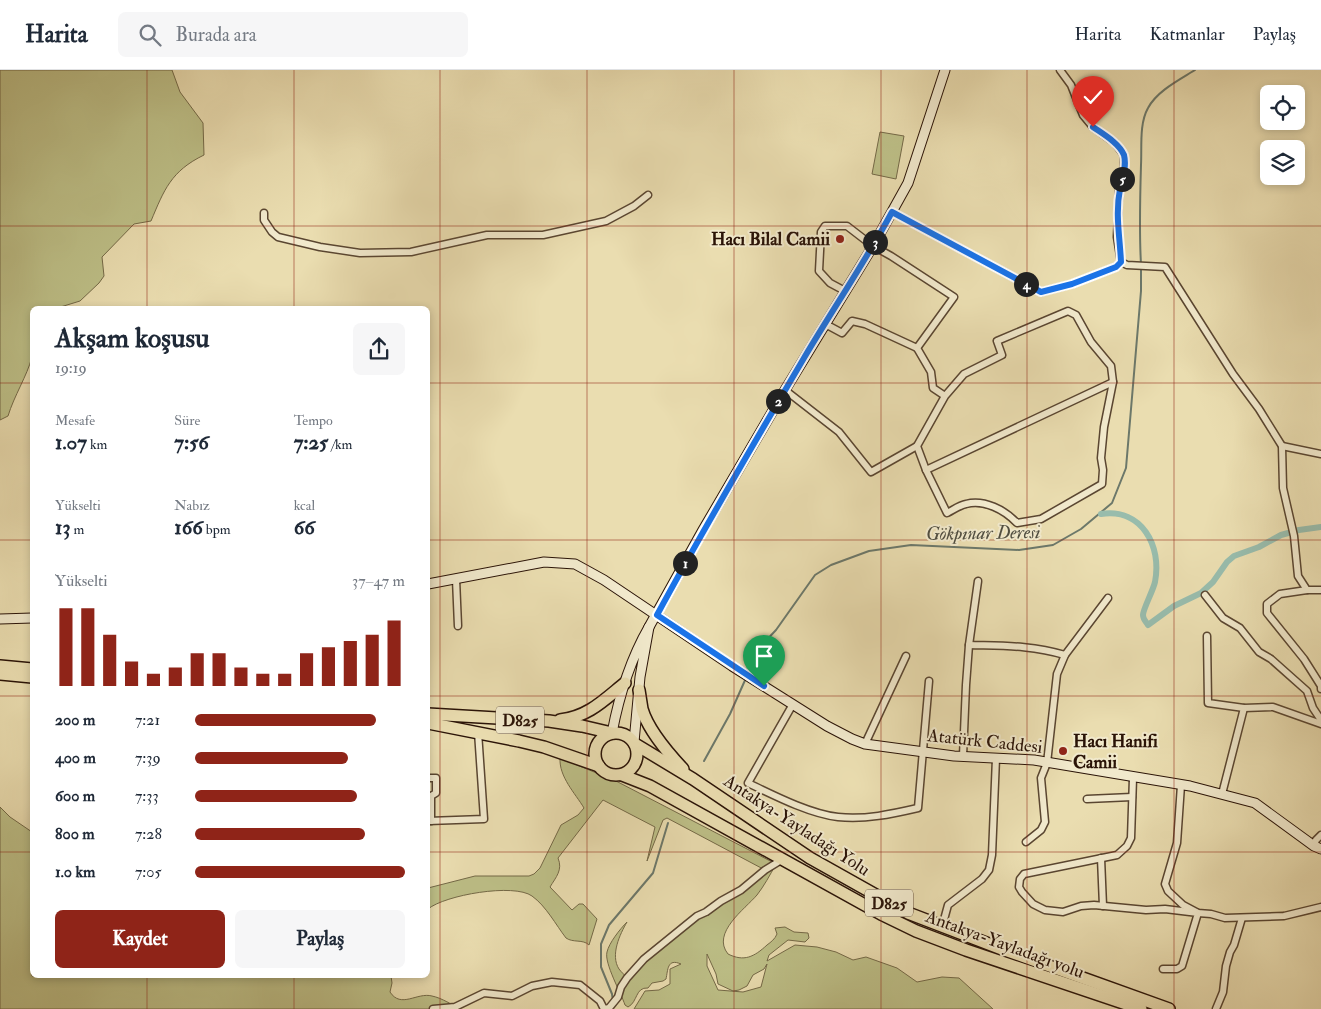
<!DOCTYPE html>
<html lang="tr">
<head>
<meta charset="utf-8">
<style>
	:root { --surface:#fff; --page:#f6f6f7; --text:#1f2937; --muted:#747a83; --line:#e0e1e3; --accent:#8f2418 }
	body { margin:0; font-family:"IM FELL Double Pica",serif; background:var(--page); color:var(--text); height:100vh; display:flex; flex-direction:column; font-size:19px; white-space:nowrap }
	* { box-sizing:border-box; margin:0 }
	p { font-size:16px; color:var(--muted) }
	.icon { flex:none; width:28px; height:28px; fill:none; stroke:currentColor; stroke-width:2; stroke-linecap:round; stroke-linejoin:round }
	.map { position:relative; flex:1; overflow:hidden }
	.panel { position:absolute; left:30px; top:236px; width:400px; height:672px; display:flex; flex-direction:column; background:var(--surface); border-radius:8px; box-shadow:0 2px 8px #0003 }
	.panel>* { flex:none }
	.controls { position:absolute; left:1260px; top:15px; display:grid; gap:10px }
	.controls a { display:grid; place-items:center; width:45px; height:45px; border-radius:8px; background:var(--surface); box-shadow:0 2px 8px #0003; font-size:25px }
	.pin { position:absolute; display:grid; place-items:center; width:42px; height:42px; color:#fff; margin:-51px -21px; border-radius:50% 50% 50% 0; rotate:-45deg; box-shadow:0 0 5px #0007 }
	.pin .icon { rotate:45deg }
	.km { position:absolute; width:25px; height:25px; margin:-12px; border-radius:50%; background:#222; color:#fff; font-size:14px; line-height:25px; text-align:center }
	.round { display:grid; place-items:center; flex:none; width:52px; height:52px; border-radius:8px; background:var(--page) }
	.summary { display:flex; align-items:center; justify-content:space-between; height:85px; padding:0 25px }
	h1 { font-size:28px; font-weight:700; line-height:38px }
	.metrics { display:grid; grid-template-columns:repeat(3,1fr); gap:8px; height:85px; padding:5px 25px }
	.metrics div { display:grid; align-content:center }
	.metrics b { font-size:21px; font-weight:700 }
	.metrics small { font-size:14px; font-weight:400 }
	.metrics p { font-size:14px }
	.chart { height:140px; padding:10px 25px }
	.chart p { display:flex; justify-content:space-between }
	.chart svg { width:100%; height:90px; margin-top:5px; stroke:var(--accent); stroke-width:6 }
	.cta { display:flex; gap:10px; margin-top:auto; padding:10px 25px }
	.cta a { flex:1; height:58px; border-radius:8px; background:var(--accent); color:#fff; font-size:20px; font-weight:700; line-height:58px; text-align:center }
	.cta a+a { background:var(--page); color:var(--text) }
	ul { padding:0 25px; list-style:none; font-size:16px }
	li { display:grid; grid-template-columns:80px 60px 1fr; align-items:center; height:38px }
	li i { height:12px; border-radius:6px; background:var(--accent) }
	header { display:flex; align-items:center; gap:30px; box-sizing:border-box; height:70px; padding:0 25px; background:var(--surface); border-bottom:1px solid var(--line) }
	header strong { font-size:24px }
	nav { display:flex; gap:28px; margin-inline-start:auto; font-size:18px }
	.search { width:350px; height:45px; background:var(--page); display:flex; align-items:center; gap:12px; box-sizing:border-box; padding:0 18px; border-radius:8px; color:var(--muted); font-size:19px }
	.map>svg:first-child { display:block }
	.green { fill:#bdbf87; stroke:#746947; fill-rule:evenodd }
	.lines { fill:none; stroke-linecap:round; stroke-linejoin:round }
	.stream { stroke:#6c786a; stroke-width:2 }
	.canal { stroke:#98bcac; stroke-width:6 }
	.minor-casing { stroke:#5a4631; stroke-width:9 }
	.secondary-casing { stroke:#2a1307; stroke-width:11 }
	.trunk-casing { stroke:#2a1307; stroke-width:14 }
	.minor { stroke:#f1e9cc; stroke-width:6 }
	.secondary { stroke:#f1e9cc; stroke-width:9 }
	.trunk { stroke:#eaddb0; stroke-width:11 }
	.route-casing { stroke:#fff; stroke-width:10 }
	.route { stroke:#1a73e8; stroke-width:6 }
	.grid { fill:none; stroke:#8f2418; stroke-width:1; stroke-opacity:0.55 }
	.poi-dot { fill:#8f2418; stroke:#f1e9cc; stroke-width:2 }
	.labels { text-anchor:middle; stroke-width:4; stroke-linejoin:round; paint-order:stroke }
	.shield { fill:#f1e9cc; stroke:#665342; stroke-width:1 }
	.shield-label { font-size:16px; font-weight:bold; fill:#2a1307 }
	.poi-label { font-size:18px; font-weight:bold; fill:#2a1307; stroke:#f1e9cc; text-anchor:end }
	.street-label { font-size:18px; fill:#2a1307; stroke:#f1e9cc }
	.water-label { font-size:19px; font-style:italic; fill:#504e41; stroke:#f1e9cc }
</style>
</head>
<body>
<header>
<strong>Harita</strong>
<div class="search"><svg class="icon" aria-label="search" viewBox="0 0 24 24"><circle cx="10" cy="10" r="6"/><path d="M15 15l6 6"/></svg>Burada ara</div>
<nav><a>Harita</a><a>Katmanlar</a><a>Paylaş</a></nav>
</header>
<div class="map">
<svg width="1321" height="939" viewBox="0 0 1321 939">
	<rect width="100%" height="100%" fill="#eaddb0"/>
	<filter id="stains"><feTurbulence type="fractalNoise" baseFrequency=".004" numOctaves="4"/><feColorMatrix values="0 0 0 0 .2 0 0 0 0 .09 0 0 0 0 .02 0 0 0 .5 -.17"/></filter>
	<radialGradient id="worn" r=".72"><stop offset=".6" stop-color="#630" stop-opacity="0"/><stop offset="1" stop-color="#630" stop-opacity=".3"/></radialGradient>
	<g class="green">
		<path d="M 0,0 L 172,0 L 180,22 L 203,53 L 204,85 C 171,101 164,120 151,151 L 134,154 L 102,187 L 104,206 L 99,213 L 80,231 L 54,239 L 32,239 C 32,254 35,272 32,287 C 27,306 14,326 8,346 L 0,350 Z"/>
		<polygon points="880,62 904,66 896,109 872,104"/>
		<path d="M 560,688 L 616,711 L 776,794 C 770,805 764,816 757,825 C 745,839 711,863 728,884 C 744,892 754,887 767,875 C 771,872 775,869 777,864 L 775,858 L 785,857 L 794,862 L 808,863 L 809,868 L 805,872 L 788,870 L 769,885 L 767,891 L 795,875 L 817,877 L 836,882 L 853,890 L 866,887 L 897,898 L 917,912 L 942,907 L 959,908 L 993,939 L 634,939 L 645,921 L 659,920 L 670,914 L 670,899 L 681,894 C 667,888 668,900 666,909 L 663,911 L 652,913 L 648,918 C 635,917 638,932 628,937 L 625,935 C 621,923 604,893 607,882 C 609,873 620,859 627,852 C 620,864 610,885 619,899 C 621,902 625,905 627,908 L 706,842 L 765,800 L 667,748 L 663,750 L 647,791 L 655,757 L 603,730 L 558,788 C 563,800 556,807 550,817 L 572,840 L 579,834 L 583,834 L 597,849 L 589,875 C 583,869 573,873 566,868 C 556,855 546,836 532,826 C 514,813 445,825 428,839 L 428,818 L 475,806 L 529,806 L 534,804 L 540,798 L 561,755 L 578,745 L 584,738 C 575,723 559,707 560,688 ZM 707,884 L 716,904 L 718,914 L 733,921 L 739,920 L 747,916 L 753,905 L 764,899 L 767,894 L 761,917 L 743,922 L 718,920 L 707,896 Z"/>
		<path d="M 0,737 L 10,747 L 32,762 L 32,906 L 391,906 L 392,913 L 390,922 C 401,939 417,922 432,926 C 442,928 452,935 461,939 L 0,939 Z"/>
	</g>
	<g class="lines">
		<g class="stream">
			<path d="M 1141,194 C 1139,161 1140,128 1141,95 C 1142,77 1139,54 1148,38 C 1157,21 1179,10 1195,0"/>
			<polyline points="749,602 760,577 776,560 815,505 831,495 869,481 911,475 1019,480 1053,475 1081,459 1112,433 1126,398 1141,221 1141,199"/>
			<polyline points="704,691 730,644 746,608"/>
			<polyline points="613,931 612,924 601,897 601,874 609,855 653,803 668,753"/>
		</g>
		<path class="canal" d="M 1101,444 C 1142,438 1162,476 1155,512 C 1153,521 1143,539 1143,545 C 1143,549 1146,552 1148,555 L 1174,536 L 1201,523 L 1213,512 L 1227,492 L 1234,486 L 1259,477 L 1281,465 L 1299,460 L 1321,457"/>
		<defs>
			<g id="minor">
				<polyline points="1060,0 1071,15 1083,45 1093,57 1115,73 1124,85 1124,102 1119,121 1117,167 1121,192 1127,195 1165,197 1233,304 1259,339 1282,376 1283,418 1294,466 1298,506 1307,520 1321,520"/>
				<polyline points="892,142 1041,222 1072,214 1116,197 1121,192"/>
				<polyline points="264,143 264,150 272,162 278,167 320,177 360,183 411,182 487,165 543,165 606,151 634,136 648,125"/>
				<path d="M 845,221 L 830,213 L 819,201 L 821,162 L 825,156 L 847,156 L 873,176 L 891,186 L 954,227 L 917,278 L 931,302 L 933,318 L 945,326 L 964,304 L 1002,285 L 997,271 L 1068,241 L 1076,245 L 1091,272 L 1111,296 L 1113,312 L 1104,357 L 1101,388 L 1103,400 L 1102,414 L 1041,449 L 1017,453 C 1005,440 984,429 966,434 C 960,435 953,440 947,443 L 926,400 L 917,376 L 945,326"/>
				<polyline points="823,257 829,256 842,263 852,251 865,254 917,278"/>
				<polyline points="785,320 839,362 871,402 917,376"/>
				<polyline points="1282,376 1321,384"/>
				<polyline points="926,400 1113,312"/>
				<polyline points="456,509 458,556"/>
				<polyline points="1307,520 1280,524 1267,534 1267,543 1304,589 1321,616 1321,619"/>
				<polyline points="1205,525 1223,548 1240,558 1259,582 1271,589 1307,621 1313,638 1321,650"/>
				<polyline points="1207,566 1208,633 1244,638 1273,637 1321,654"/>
				<path d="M 969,575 C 1004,576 1031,575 1065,585"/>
				<path d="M 793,634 L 748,713 C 773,725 810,744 838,747 C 865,750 892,744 918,738 L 929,611"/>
				<polyline points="865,674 906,586"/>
				<polyline points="963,686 966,615 969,575 978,511"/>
				<polyline points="428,708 436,708 436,723 431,726 431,751"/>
				<polyline points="1133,708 1131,768 1127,776 1117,785 1024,804 1020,809 1019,817 1022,822 1033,834 1045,840 1063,842 1081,836 1094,835 1146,840 1165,839 1198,843 1182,896 1177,899 1163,899"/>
				<polyline points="1181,715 1177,773 1165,814 1168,821 1183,835 1198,843 1211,844 1225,848 1284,846 1321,837"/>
				<polyline points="1222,724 1244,638"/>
				<polyline points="1087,729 1132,727"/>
				<polyline points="428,751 484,749 478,662"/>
				<polyline points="1026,772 1041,760 1045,752 1041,708 1047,693 1057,604 1065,585 1108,528"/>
				<polyline points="1314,776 1316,770 1321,765"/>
				<polyline points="1101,788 1103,836"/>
				<polyline points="942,857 948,835 982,809 989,800 992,785 996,688"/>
				<polyline points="433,939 455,937 484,923 512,926 532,916 552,912 580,915 600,931 604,939"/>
				<polyline points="605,939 609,938 618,927 621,917 627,908 644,889 697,846 706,842 721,831 741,820 765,800 783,789"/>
				<polyline points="1216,939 1223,922 1226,896 1230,882 1234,875 1242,848"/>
			</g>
			<g id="secondary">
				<polyline points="428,514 544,492 575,494 604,510 732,596 827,656 852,669 865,674 954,686 1034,690 1190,716 1255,733 1314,776 1321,779"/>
				<polyline points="0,549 32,548"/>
				<polyline points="649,557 703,460 785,320 873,176 908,113 945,0"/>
				<path d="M 612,663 C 619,626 630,590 649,557 L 640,607 L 634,672"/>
			</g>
			<g id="trunk">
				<polyline points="0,596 32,599"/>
				<polyline points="0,604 32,607"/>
				<path d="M 639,620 C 640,626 641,633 642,639 C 648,660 668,683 683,699"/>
				<polyline points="428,644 549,651 582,656 612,663"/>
				<path d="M 560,650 C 588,647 604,630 625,613"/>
				<polyline points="428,653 519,671 544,677 599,696"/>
				<circle cx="616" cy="684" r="21"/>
				<polyline points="635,674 693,709 810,788 908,843 1002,879 1169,939"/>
				<polyline points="622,705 650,716 881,844 916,861 966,880 1141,939"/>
			</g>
		</defs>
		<use href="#minor" class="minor-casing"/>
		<use href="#secondary" class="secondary-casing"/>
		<use href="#trunk" class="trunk-casing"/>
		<use href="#minor" class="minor"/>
		<use href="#secondary" class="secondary"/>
		<use href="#trunk" class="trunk"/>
	</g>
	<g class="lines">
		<defs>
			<path id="route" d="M 764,616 L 657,545 C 704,458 754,373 804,288 C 833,239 865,192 892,142 L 1041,222 L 1072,214 L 1116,197 L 1121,192 C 1120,168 1115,144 1120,119 C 1122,109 1127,97 1124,85 C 1119,73 1103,64 1093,57"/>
		</defs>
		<use href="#route" class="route-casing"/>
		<use href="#route" class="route"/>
	</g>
	<path class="grid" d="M 147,0 L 147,239M 294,0 L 294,239M 440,0 L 440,939M 587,0 L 587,939M 734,0 L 734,939M 881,0 L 881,939M 1027,0 L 1027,939M 1174,0 L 1174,939M 0,156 L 1321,156M 0,313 L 32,313M 428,313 L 1321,313M 0,470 L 32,470M 428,470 L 1321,470M 0,626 L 32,626M 428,626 L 1321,626M 0,782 L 32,782M 428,782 L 1321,782M 147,906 L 147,939M 294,906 L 294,939"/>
	<g class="poi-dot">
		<circle cx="840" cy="169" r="5"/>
		<circle cx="1063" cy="681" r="5"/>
	</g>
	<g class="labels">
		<g class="shield">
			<rect x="496" y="636.5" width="48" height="27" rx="4"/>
			<rect x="865" y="819.5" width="48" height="27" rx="4"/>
		</g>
		<g class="shield-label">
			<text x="520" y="656">D825</text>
			<text x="889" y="839">D825</text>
		</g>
		<g class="poi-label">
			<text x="830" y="175">Hacı Bilal Camii</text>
			<text x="1073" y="677" text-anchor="start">Hacı Hanifi<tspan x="1073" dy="21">Camii</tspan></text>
		</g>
		<g class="street-label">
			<text transform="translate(985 671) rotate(6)" y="6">Atatürk Caddesi</text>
			<text transform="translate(797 755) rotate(33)" y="6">Antakya-Yayladağı Yolu</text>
			<text transform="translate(1005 874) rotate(20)" y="6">Antakya-Yayladağı yolu</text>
		</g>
		<g class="water-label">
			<text transform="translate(983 462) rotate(-1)" y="7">Gökpınar Deresi</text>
		</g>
	</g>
	<rect width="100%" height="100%" filter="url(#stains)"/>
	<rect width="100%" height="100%" fill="url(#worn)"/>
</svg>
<div class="controls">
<a><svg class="icon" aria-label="locate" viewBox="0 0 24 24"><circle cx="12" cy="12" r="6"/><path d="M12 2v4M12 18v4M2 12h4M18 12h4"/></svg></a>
<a><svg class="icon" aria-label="layers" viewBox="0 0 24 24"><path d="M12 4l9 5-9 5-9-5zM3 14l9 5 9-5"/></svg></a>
</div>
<div class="pin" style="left:764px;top:616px;background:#1e9e55"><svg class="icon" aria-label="arrive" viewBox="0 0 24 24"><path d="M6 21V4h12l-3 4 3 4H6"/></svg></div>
<div class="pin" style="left:1093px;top:57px;background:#d93025"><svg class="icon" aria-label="check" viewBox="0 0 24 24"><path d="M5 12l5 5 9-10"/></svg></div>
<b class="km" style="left:685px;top:493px">1</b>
<b class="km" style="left:778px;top:331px">2</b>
<b class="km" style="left:875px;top:172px">3</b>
<b class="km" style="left:1026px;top:214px">4</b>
<b class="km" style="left:1122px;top:109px">5</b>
<section class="panel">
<div class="summary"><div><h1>Akşam koşusu</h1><p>19:19</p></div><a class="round"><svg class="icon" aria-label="share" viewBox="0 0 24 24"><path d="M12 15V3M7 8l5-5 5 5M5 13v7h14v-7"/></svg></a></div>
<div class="metrics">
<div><p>Mesafe</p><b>1.07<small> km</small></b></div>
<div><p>Süre</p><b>7:56</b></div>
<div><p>Tempo</p><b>7:25<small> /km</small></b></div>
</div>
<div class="metrics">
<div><p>Yükselti</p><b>13<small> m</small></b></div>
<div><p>Nabız</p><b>166<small> bpm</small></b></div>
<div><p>kcal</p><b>66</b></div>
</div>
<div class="chart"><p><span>Yükselti</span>37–47 m</p>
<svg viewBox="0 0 160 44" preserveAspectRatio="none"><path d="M5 44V6M15 44V6M25 44V19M35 44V32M45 44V38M55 44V35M65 44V28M75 44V28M85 44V35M95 44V38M105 44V38M115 44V28M125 44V25M135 44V22M145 44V19M155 44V12"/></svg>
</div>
<ul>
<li><b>200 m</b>7:21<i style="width:86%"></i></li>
<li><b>400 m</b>7:39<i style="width:73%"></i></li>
<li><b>600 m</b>7:33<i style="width:77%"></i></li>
<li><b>800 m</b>7:28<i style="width:81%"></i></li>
<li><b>1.0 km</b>7:05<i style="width:100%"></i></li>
</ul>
<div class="cta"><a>Kaydet</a><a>Paylaş</a></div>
</section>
</div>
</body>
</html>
